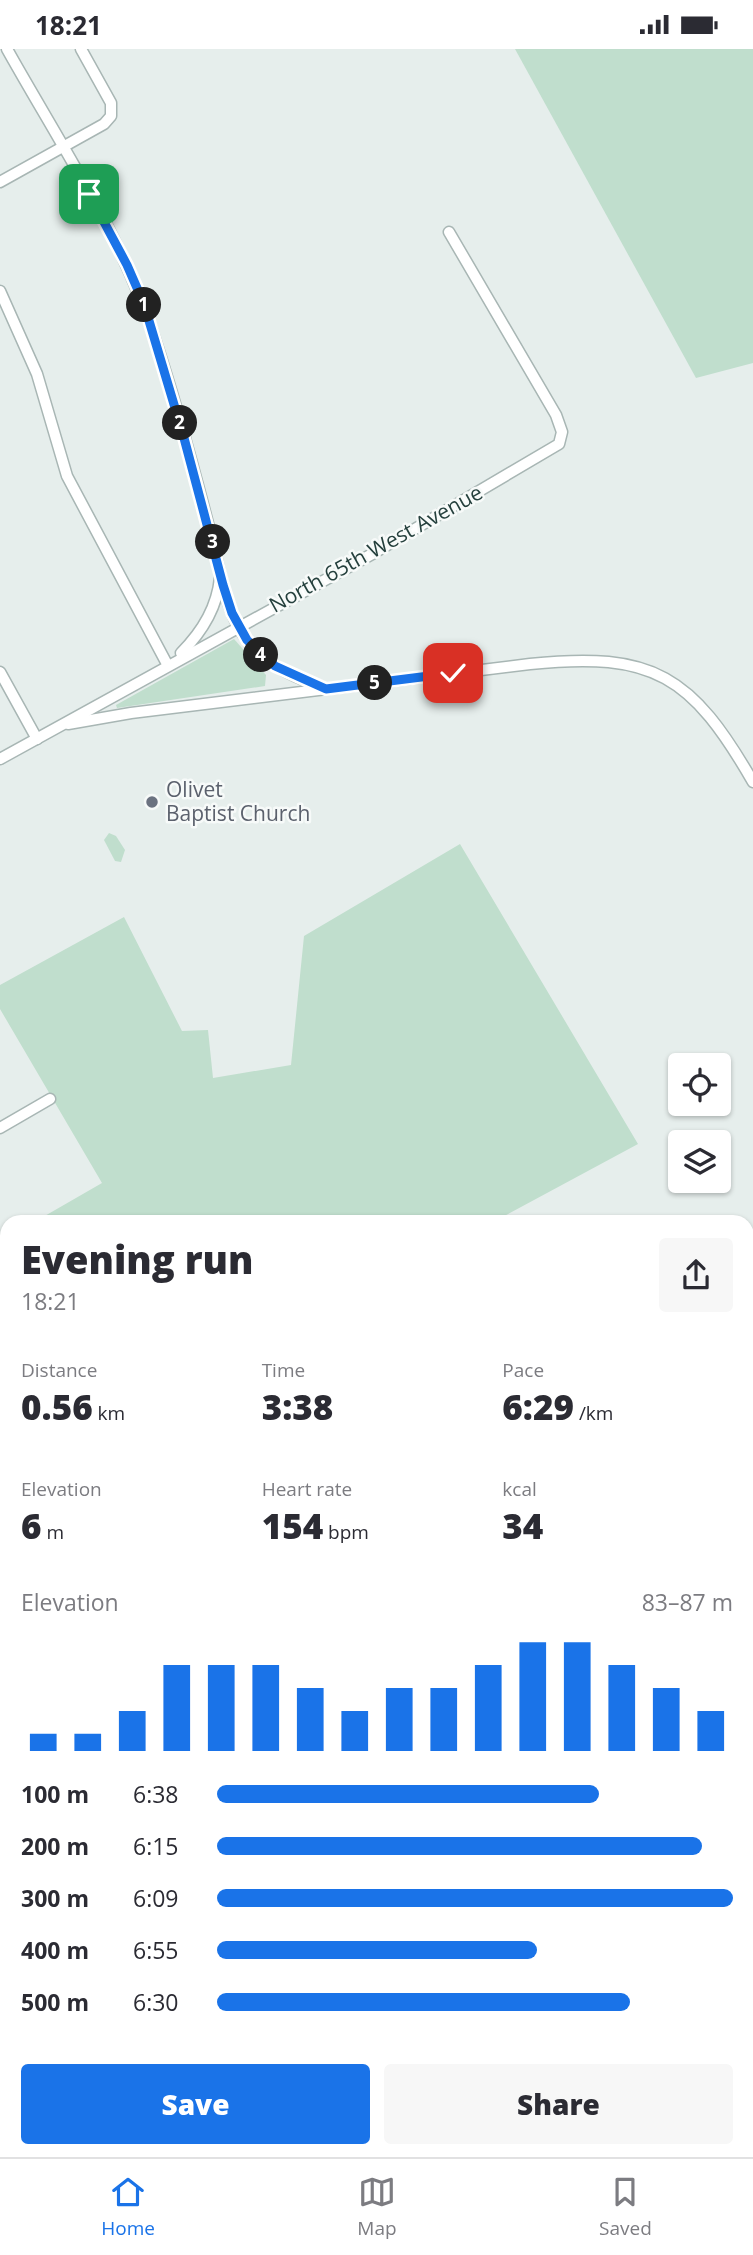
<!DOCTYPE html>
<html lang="en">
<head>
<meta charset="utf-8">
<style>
	:root { --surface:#fff; --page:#f7f7f7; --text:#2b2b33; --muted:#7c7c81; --line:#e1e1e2; --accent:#1a73e8 }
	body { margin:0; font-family:"Open Sans",sans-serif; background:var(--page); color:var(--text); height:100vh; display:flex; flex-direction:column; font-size:26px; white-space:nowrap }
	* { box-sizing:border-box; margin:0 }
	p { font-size:23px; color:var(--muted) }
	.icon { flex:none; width:38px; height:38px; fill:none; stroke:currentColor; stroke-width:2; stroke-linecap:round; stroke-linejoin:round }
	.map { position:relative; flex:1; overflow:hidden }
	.panel { position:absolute; left:0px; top:1166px; width:754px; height:943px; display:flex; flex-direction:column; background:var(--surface); border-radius:21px 21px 0 0; box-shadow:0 2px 5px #0004 }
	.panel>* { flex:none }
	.controls { position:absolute; left:668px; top:1004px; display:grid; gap:14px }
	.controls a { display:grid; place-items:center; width:63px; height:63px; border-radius:7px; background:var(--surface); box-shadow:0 2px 5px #0004; font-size:35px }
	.pin { position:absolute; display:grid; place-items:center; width:60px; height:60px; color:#fff; margin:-30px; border-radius:14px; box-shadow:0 4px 10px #0006 }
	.km { position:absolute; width:35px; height:35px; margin:-18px; border-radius:50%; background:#222; color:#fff; font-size:19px; line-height:35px; text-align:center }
	.round { display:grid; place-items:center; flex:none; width:74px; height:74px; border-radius:7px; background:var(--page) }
	.overview { display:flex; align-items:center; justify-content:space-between; height:119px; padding:0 21px }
	h1 { font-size:38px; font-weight:800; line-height:52px }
	.stats { display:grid; grid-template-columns:repeat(3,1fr); gap:10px; height:119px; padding:7px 21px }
	.stats div { display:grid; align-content:center }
	.stats b { font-size:35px; font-weight:800 }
	.stats small { font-size:19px; font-weight:400 }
	.stats p { font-size:19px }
	.chart { height:196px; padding:14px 21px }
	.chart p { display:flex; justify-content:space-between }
	.chart svg { width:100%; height:126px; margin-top:7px; stroke:var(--accent); stroke-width:6 }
	.primary-button { display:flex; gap:14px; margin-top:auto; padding:14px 21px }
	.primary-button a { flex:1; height:80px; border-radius:7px; background:var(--accent); color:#fff; font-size:28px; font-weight:800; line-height:80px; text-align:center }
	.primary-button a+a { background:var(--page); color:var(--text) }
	ul { padding:0 21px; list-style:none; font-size:23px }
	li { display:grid; grid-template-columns:112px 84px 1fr; align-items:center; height:52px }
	li i { height:18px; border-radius:9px; background:var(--accent) }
	.status { display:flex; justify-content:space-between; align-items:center; height:49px; padding:0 35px; background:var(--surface); direction:ltr }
	.status svg { height:19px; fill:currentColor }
	.tab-bar { display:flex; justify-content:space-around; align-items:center; height:98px; border-top:2px solid var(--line); background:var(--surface); font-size:19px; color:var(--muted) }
	.tab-bar a { display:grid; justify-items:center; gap:4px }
	.tab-bar .active { color:var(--accent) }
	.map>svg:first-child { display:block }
	.green { fill:#c0decd }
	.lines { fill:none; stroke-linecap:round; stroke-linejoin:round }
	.stream { stroke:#91bcd0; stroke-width:2.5 }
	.minor-casing { stroke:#a8b6b4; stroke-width:13 }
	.major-casing { stroke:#c2cac9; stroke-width:16 }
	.highway-casing { stroke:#c2cac9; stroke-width:18 }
	.minor { stroke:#fff; stroke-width:10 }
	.major { stroke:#6da19c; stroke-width:12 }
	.highway { stroke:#326b68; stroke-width:14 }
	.route-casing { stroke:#fff; stroke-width:14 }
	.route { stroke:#1a73e8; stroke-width:9 }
	.worship-dot { fill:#6b7280; stroke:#f7faf9; stroke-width:2.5 }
	.labels { text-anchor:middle; stroke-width:5; stroke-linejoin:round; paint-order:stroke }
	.street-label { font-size:21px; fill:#25403d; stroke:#f7faf9 }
	.worship-label { font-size:21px; fill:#5b616d; stroke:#f7faf9; text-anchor:start }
</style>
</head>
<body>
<div class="status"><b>18:21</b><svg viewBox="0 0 49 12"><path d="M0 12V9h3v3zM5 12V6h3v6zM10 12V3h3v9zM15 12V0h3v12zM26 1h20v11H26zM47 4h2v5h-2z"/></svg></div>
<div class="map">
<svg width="753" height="2108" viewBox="0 0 753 2108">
	<rect width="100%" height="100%" fill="#e6eeec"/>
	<g class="green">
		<polygon points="515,0 753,0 753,314 696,329"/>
		<polygon points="234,590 266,626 265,637 117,659 116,656"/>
		<polygon points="109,784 116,787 125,801 121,813 115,812 104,791"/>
		<polygon points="460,795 638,1095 495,1172 36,1172 102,1134 0,960 0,936 124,868 182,982 208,981 213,1029 291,1016 304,887"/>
	</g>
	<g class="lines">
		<g class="stream">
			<polyline points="0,1449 7,1455"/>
			<polyline points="747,2062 753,2067"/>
		</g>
		<defs>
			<g id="minor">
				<path d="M 7,0 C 59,93 121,185 154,287 C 176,353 194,420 211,486 C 219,516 223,549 238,577 C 256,611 288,626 322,638"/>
				<polyline points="0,133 104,75 111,67 111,54 81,0"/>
				<polyline points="0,242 37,325 67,427 167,615"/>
				<path d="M 181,604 C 202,583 217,559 220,529"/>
				<polyline points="0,623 37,690"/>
				<path d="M 68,675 L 131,664 L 530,615 C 654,602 692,627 753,733"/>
				<polyline points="0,710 374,504 559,395 562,383 556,366 449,183"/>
				<polyline points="0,1079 50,1050"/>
				<polyline points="0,1594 7,1599"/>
				<polyline points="0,1651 7,1642"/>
				<polyline points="748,1830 753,1842"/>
				<polyline points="0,1860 7,1856"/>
				<polyline points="0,1878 7,1884"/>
				<polyline points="233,2102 238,2108"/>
				<polyline points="374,2102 377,2108"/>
				<polyline points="506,2102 509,2108"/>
			</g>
			<g id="major">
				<polyline points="0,1244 7,1247"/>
				<polyline points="0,1335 7,1338"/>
				<polyline points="747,1368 753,1366"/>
				<polyline points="747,1399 753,1396"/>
				<polyline points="747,1522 753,1528"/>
				<polyline points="747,1747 753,1749"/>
			</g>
			<g id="highway">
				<polyline points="0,1269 7,1272"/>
				<polyline points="0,1295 7,1298"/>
				<polyline points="0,1323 7,1327"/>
				<polyline points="747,1598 753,1603"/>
				<polyline points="747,1627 753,1632"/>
				<polyline points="0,1745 7,1742"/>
				<polyline points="0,1775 7,1772"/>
			</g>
		</defs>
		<use href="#minor" class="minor-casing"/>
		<use href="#major" class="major-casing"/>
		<use href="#highway" class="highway-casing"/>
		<use href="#minor" class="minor"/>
		<use href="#major" class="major"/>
		<use href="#highway" class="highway"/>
	</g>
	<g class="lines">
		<defs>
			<polyline id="route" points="89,145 127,216 144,255 184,389 223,536 232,564 247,591 275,617 326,640 453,624"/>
		</defs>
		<use href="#route" class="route-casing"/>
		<use href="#route" class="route"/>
	</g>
	<circle class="worship-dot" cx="152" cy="753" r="7"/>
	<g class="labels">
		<g class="street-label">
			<text transform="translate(376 500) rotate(-29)" y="7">North 65th West Avenue</text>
		</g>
		<g class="worship-label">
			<text x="166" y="748">Olivet<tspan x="166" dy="24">Baptist Church</tspan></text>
		</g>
	</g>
</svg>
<div class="controls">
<a><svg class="icon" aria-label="locate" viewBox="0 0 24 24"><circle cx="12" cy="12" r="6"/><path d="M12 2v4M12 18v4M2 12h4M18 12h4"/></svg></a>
<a><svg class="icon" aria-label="layers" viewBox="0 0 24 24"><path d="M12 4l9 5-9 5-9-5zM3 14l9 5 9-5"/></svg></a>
</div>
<div class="pin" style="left:89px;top:145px;background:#1e9e55"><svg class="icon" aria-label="arrive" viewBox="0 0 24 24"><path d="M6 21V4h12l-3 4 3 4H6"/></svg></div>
<div class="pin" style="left:453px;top:624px;background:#d93025"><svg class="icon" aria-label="check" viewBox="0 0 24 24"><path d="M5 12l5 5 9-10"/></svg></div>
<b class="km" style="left:144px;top:256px">1</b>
<b class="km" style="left:180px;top:374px">2</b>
<b class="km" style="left:213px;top:493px">3</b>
<b class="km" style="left:261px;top:606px">4</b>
<b class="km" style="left:375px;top:634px">5</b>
<section class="panel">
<div class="overview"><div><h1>Evening run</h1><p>18:21</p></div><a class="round"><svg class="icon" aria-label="share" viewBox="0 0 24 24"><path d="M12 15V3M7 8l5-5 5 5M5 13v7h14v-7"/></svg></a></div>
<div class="stats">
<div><p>Distance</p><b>0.56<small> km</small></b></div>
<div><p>Time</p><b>3:38</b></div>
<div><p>Pace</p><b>6:29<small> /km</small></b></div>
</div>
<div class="stats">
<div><p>Elevation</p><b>6<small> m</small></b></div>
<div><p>Heart rate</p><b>154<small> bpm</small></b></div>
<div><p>kcal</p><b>34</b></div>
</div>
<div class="chart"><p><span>Elevation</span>83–87 m</p>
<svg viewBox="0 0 160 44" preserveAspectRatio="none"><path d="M5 44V38M15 44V38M25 44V30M35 44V14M45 44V14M55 44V14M65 44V22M75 44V30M85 44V22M95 44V22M105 44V14M115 44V6M125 44V6M135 44V14M145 44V22M155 44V30"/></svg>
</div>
<ul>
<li><b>100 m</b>6:38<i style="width:74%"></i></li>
<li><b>200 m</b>6:15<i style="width:94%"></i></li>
<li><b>300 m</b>6:09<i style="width:100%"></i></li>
<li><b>400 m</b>6:55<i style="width:62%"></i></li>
<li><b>500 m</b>6:30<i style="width:80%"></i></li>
</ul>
<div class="primary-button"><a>Save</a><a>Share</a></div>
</section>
</div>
<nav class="tab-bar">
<a class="active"><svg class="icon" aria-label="home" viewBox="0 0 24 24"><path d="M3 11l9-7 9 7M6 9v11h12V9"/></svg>Home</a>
<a><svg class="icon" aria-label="map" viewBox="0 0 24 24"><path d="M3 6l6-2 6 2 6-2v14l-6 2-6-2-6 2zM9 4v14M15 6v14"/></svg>Map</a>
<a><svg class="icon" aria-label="saved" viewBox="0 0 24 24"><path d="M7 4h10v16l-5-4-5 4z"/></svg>Saved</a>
</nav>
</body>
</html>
